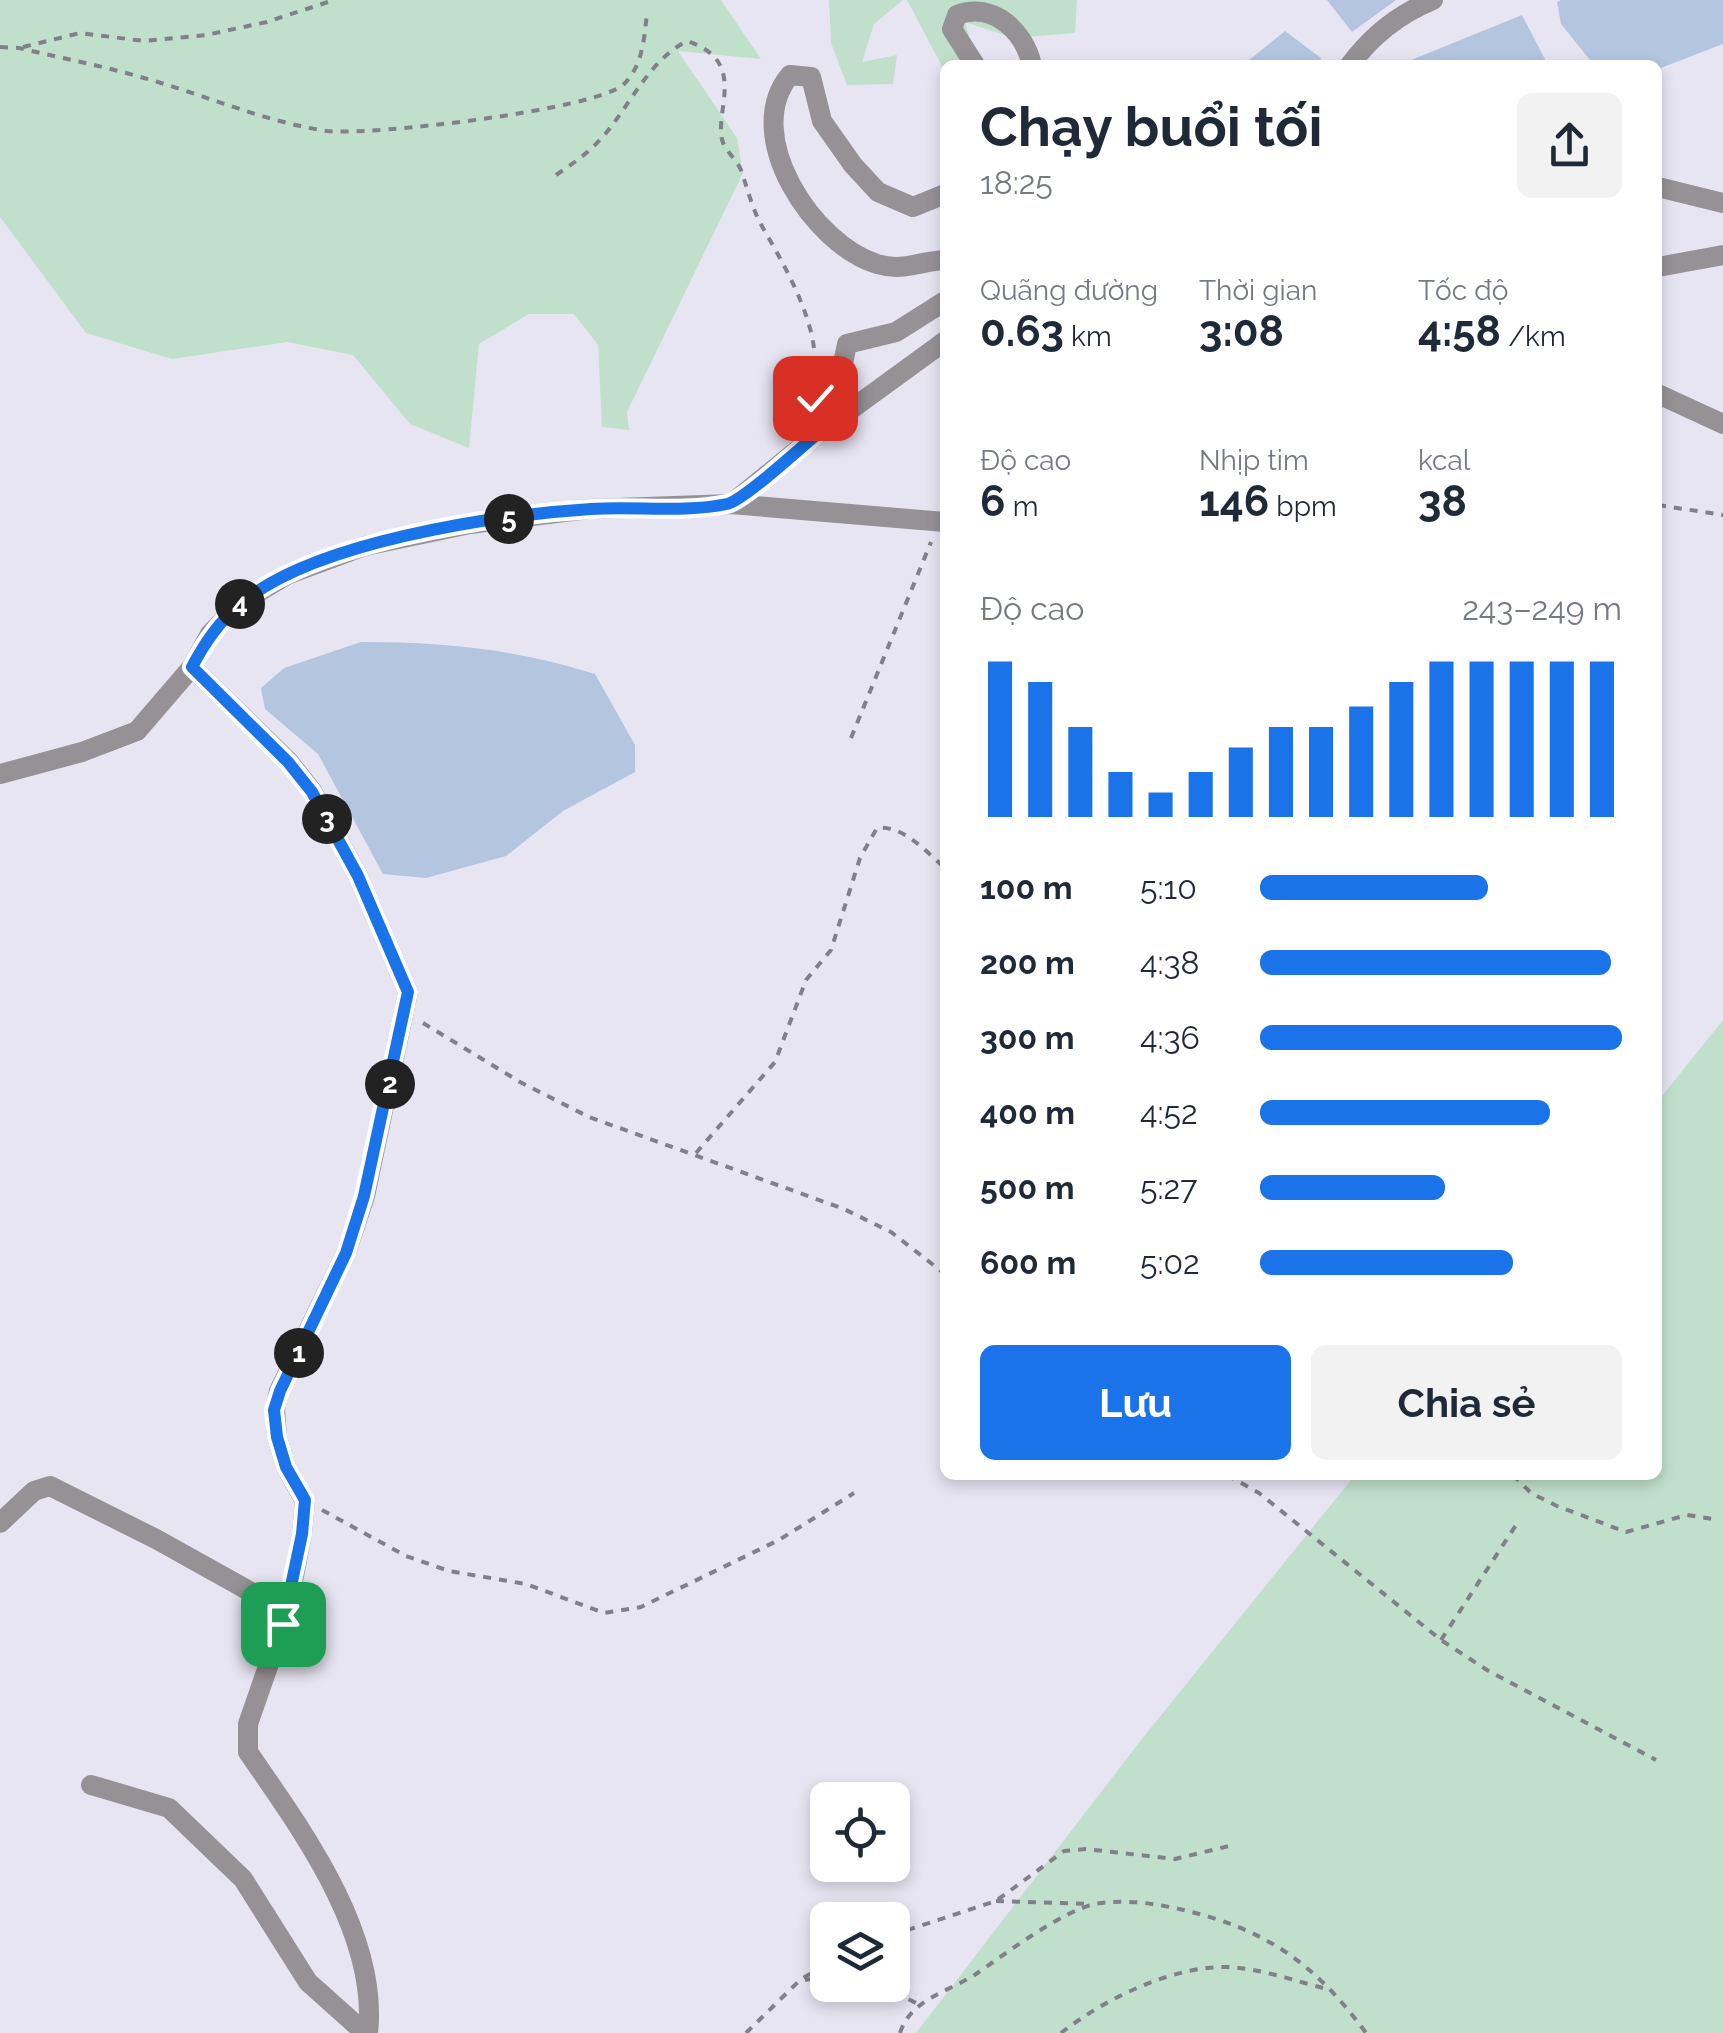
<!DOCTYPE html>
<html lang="vi">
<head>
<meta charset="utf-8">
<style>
	:root { --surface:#fff; --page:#f2f2f3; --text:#1f2937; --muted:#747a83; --accent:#1a73e8 }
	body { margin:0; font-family:Raleway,sans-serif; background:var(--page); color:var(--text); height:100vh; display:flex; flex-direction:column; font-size:38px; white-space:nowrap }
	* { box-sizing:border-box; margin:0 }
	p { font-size:32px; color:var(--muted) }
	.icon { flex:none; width:55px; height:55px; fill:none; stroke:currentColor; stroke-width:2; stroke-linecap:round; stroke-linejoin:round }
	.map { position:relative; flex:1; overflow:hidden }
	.details { position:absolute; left:940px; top:60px; width:722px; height:1420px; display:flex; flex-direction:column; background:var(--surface); border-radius:15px; box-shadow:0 5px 15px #0003 }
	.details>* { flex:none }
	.buttons { position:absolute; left:810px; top:1782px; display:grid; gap:20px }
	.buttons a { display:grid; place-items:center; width:100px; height:100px; border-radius:15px; background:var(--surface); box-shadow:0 5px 15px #0003; font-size:50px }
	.pin { position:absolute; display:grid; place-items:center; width:85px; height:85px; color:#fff; margin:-42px; border-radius:20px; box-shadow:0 5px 15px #0006 }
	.km { position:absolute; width:50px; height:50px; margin:-25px; border-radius:50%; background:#222; color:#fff; font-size:28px; line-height:50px; text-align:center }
	.round { display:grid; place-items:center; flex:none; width:105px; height:105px; border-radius:15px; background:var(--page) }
	.head { display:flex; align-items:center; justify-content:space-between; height:170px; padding:0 40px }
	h1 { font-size:55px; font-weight:700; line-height:75px }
	.figures { display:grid; grid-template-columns:repeat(3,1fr); gap:15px; height:170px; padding:10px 40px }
	.figures div { display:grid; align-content:center }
	.figures b { font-size:42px; font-weight:700 }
	.figures small { font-size:28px; font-weight:400 }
	.figures p { font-size:28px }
	.chart { height:280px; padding:20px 40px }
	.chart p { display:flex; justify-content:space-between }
	.chart svg { width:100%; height:180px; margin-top:10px; stroke:var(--accent); stroke-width:6 }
	.primary-button { display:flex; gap:20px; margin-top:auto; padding:20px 40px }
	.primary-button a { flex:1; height:115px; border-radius:15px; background:var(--accent); color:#fff; font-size:40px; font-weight:700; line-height:115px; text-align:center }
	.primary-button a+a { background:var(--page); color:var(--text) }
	ul { padding:0 40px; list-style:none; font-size:32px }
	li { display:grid; grid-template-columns:160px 120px 1fr; align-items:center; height:75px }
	li i { height:25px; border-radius:12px; background:var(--accent) }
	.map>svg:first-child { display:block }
	.green { fill:#c0e0cc }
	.water { fill:#b4c5e0 }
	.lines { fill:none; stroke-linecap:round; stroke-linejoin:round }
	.path { stroke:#817f88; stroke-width:4; stroke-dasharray:8 8; stroke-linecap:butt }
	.street { stroke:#969195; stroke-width:20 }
	.route-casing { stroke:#fff; stroke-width:20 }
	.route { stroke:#1a73e8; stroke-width:12 }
</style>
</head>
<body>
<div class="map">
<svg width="1723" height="2033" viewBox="0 0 1723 2033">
	<rect width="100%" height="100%" fill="#e8e5f3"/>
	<g class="green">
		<polygon points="0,0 721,0 761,59 678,51 737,138 743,173 627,412 629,430 602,427 598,345 574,314 529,314 479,344 469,448 410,424 353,355 287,342 172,359 86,333 0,217"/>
		<polygon points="829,0 903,0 874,24 862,62 897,55 893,84 847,85 831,43"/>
		<polygon points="907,0 1077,0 1075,33 1013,38 965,22 978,65 945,65 945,72"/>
		<polygon points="1723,1020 1723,2033 916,2033 1141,1740 1355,1475 1658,1475 1658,1101"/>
	</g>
	<g class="water">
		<polygon points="1327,0 1396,0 1352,32"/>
		<polygon points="1561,0 1723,0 1723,44 1658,69 1658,65 1594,65 1561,24 1557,2"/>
		<polygon points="1522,15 1548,65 1399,65"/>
		<polygon points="1285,31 1321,58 1318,65 1243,65"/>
		<path d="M 361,642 C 444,642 515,649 595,674 L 635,745 L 635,772 L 563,811 L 506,856 L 426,878 L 383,874 L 318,754 L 265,709 L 261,688 L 284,668 Z"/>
	</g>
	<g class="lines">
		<g class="path">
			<path d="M 0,47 L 19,48 C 61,58 103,66 144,78 C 205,95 265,122 327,131 C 369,136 597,110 624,84 C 643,65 644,39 647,13"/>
			<polyline points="23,47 80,33 144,41 206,35 267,22 334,0"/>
			<path d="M 556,175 C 577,161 595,148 610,128 C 634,97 652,59 687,41 C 752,62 710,116 724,145 C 729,154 737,161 741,170 C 748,190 752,209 763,228 C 782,261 801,294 811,332 C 817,355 814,377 816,400"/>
			<polyline points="1658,505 1723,515"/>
			<polyline points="851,738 931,542"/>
			<polyline points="423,1023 520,1082 589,1117 844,1209 891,1232 945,1274"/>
			<path d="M 696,1153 L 775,1062 L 806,980 L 831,950 L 860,858 L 877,828 C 904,825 926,852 945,868"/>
			<polyline points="1227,1475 1259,1493 1441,1640 1487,1670 1656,1760"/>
			<polyline points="1513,1475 1531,1493 1557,1506 1626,1532 1687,1515 1719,1520"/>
			<polyline points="322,1510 406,1556 449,1571 526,1584 604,1613 641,1607 779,1540 854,1493"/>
			<polyline points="1441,1640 1518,1522"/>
			<polyline points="996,1901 1091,1904"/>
			<polyline points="892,1935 996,1901 1064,1851 1086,1849 1175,1859 1229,1846"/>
			<polyline points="805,1980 828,1976"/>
			<polyline points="880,1985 920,2005"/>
			<polyline points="746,2033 800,1980 828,1963"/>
			<path d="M 900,2033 C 911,1999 948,1992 976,1974 C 1005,1954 1062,1911 1095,1904 C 1122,1899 1153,1903 1179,1909 C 1264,1928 1314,1962 1366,2033"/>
			<path d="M 1061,2033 C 1103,2000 1171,1966 1227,1967 C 1259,1968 1295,1981 1327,1989"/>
		</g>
		<g class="street">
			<path d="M 975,65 L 952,29 L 957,15 C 993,1 1024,31 1032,65"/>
			<path d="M 1350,65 C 1372,35 1399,14 1433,0"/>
			<polyline points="1658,187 1723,203"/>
			<path d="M 945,194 L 913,207 L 878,192 L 853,165 L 822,121 L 811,77 L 790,75 C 740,135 814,245 877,264 C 903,272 920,261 945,260"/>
			<polyline points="1658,267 1723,255"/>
			<polyline points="1658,394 1723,424"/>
			<polyline points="826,421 842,401 841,373 847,344 896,332 945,301"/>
			<polyline points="731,504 816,435 945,341"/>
			<path d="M 192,667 L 289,762 L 312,791 L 358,876 L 408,992 L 365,1196 L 346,1253 L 279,1391 L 275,1409 L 277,1437 L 286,1467 L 305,1501 L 302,1534 L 287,1612 L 248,1724 L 248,1752 C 301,1829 379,1934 368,2033"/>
			<polyline points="0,774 82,752 137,731 192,667 210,634 239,604 287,575 365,546 470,524 588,509 731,504 945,522"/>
			<polyline points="0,1523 34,1491 50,1486 156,1539 287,1612"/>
			<polyline points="91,1785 169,1808 243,1879 308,1982 365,2033"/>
		</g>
	</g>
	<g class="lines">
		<defs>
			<path id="route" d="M 283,1624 L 302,1534 L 305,1500 L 286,1467 L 277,1437 L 274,1410 L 280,1391 L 346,1253 L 364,1196 L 408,992 L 358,876 L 312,792 L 288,762 L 192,667 C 204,644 217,624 237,607 C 308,542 495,515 591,509 C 635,506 684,513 727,504 C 743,501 800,448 816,435 L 819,411 L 815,398"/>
		</defs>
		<use href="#route" class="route-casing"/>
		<use href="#route" class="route"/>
	</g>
</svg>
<div class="buttons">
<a><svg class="icon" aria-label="locate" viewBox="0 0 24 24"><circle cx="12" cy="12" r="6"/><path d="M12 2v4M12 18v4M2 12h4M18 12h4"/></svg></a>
<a><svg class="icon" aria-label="layers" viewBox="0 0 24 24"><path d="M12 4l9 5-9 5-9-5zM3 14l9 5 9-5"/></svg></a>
</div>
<div class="pin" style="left:283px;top:1624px;background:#1e9e55"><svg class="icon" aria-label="arrive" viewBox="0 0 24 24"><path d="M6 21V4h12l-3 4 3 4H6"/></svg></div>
<div class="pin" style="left:815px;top:398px;background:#d93025"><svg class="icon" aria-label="check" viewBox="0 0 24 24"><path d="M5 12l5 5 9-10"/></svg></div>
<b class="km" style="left:299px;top:1353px">1</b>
<b class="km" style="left:390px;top:1084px">2</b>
<b class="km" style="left:327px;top:819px">3</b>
<b class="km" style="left:240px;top:604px">4</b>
<b class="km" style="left:509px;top:519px">5</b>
<section class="details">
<div class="head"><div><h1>Chạy buổi tối</h1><p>18:25</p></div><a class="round"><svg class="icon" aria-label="share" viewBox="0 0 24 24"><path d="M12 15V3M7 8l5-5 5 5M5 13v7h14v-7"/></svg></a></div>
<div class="figures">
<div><p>Quãng đường</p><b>0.63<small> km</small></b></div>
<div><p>Thời gian</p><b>3:08</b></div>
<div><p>Tốc độ</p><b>4:58<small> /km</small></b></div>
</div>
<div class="figures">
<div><p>Độ cao</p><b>6<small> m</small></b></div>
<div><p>Nhịp tim</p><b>146<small> bpm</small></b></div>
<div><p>kcal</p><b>38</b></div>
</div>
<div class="chart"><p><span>Độ cao</span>243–249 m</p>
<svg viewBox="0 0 160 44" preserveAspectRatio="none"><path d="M5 44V6M15 44V11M25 44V22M35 44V33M45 44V38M55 44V33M65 44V27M75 44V22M85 44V22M95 44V17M105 44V11M115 44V6M125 44V6M135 44V6M145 44V6M155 44V6"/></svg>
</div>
<ul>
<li><b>100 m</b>5:10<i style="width:63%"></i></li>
<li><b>200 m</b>4:38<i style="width:97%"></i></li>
<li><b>300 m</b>4:36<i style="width:100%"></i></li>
<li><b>400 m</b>4:52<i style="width:80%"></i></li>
<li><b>500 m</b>5:27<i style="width:51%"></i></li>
<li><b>600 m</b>5:02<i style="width:70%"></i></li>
</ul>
<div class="primary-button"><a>Lưu</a><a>Chia sẻ</a></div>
</section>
</div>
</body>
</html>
